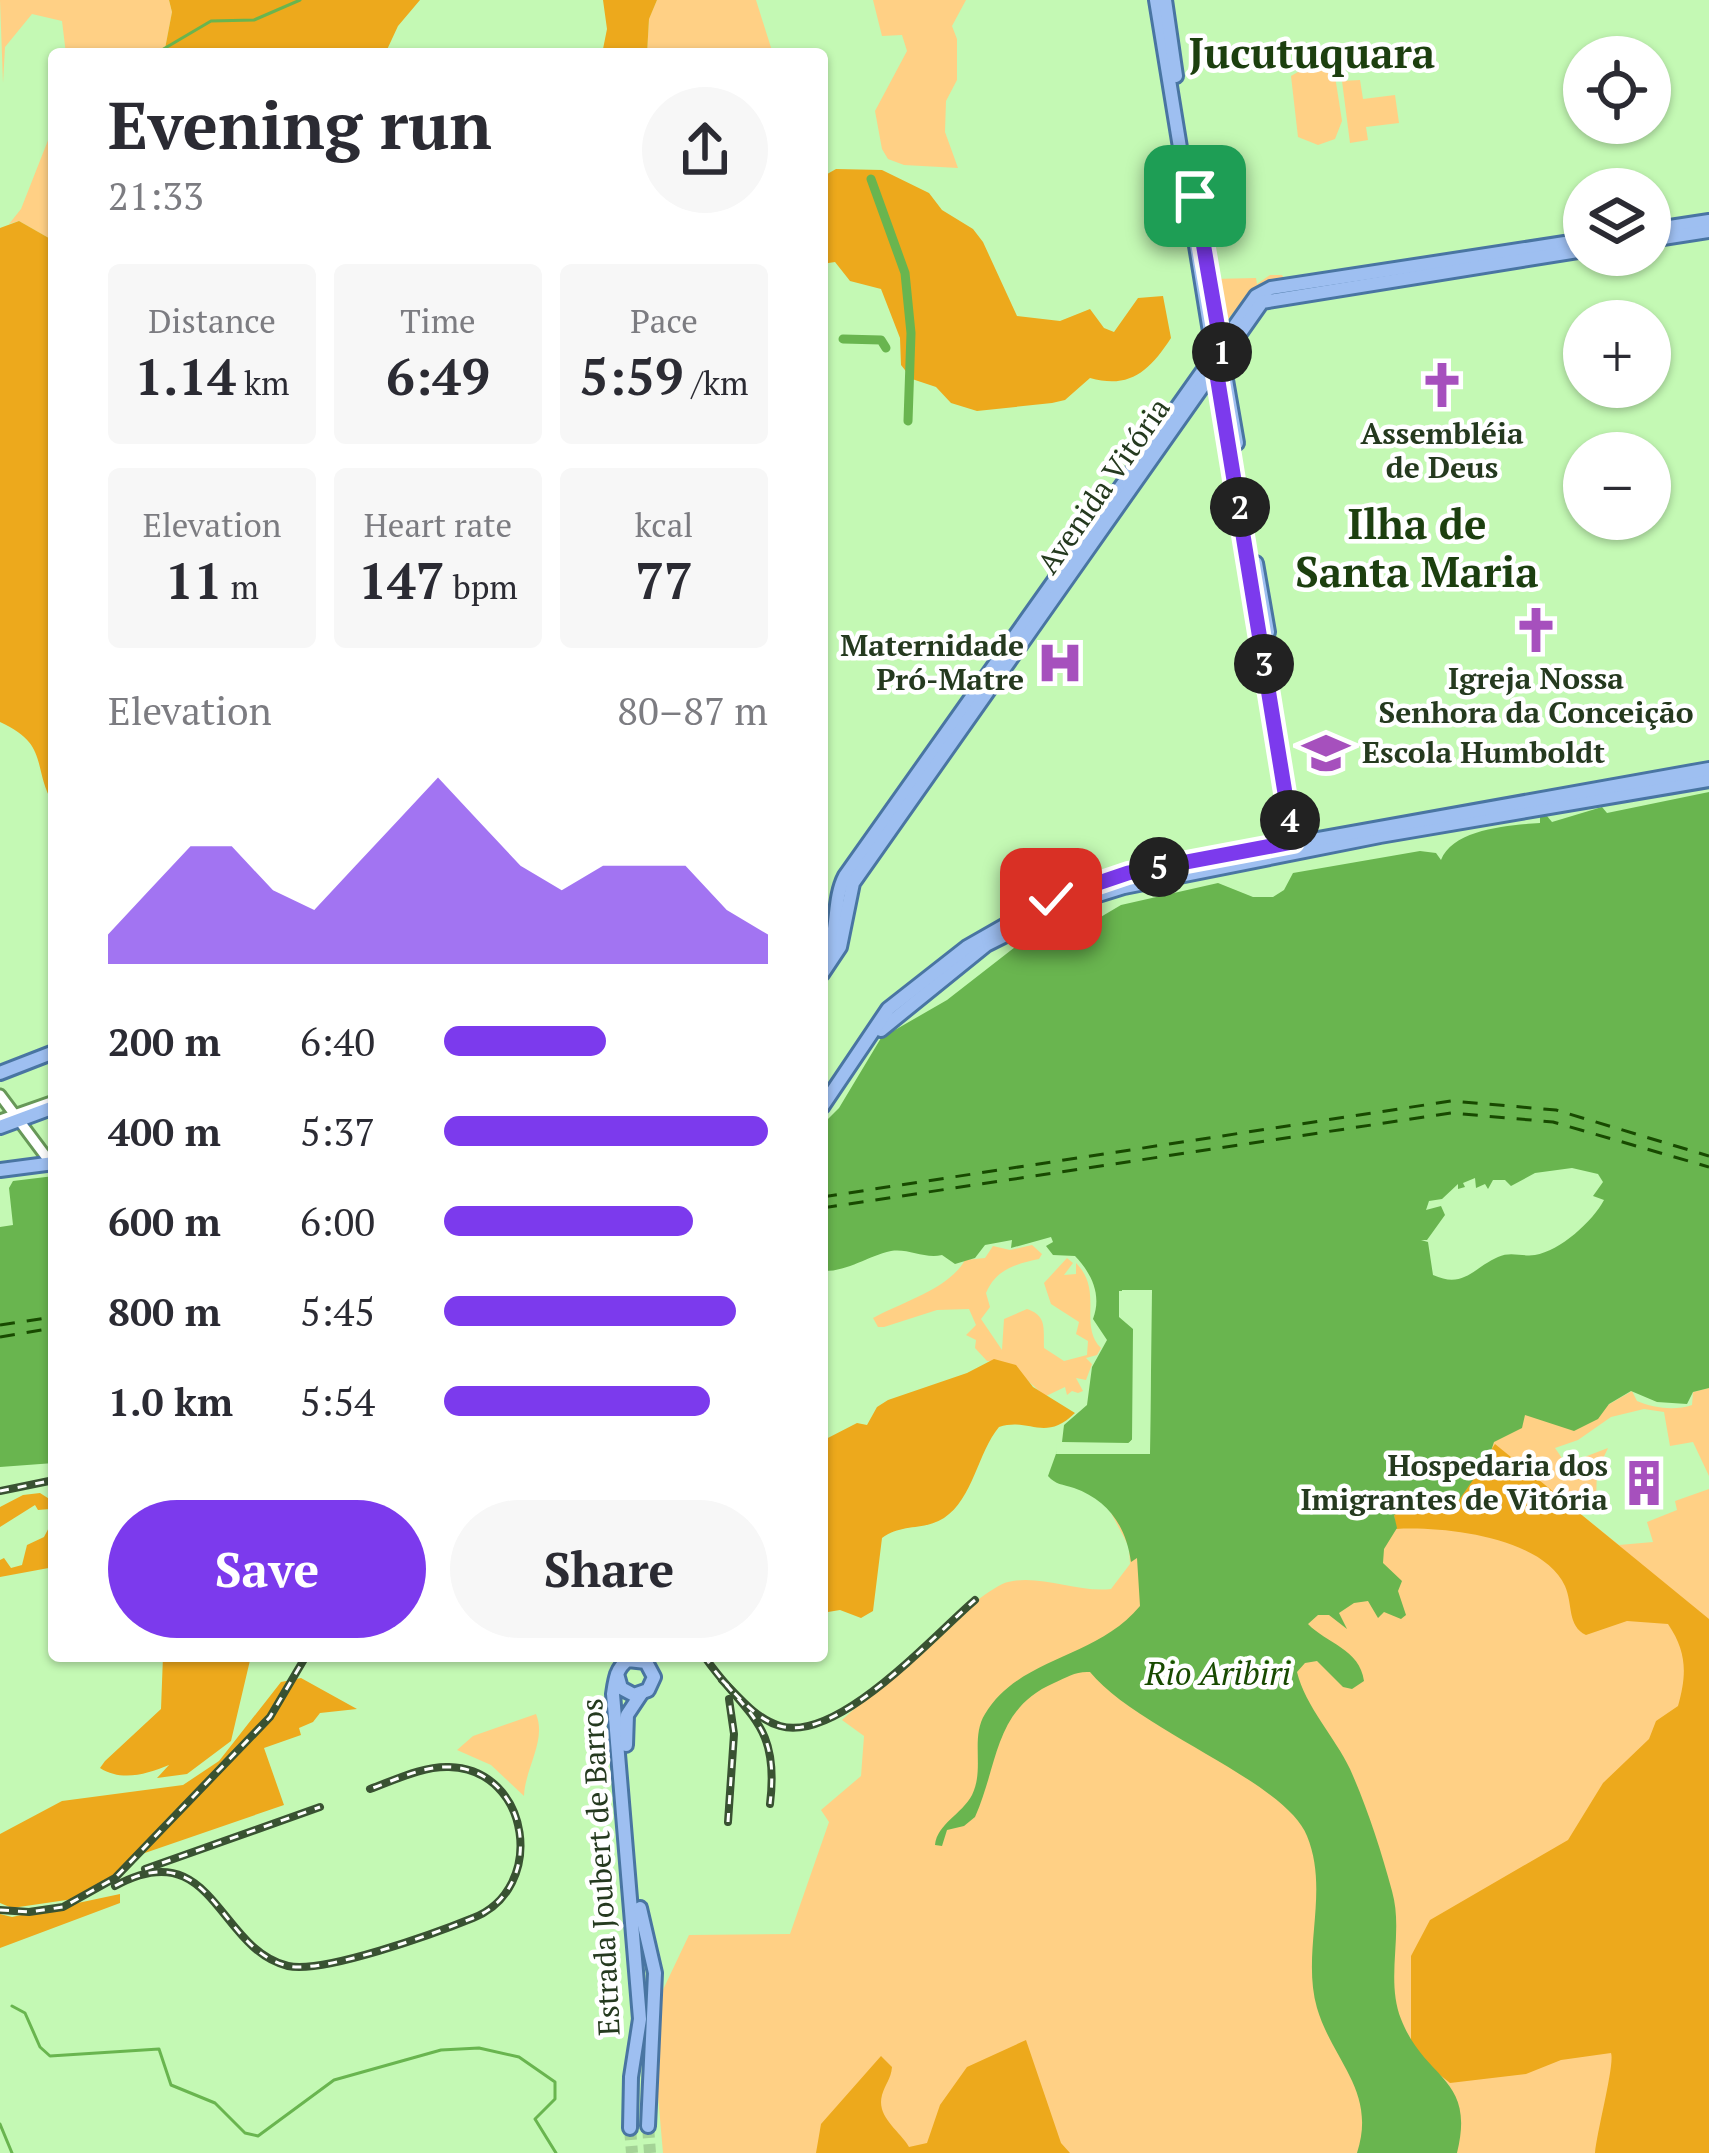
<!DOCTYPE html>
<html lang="en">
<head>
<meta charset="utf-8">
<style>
	:root { --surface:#fff; --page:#f7f7f7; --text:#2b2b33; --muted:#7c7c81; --accent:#7c3aed }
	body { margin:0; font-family:"PT Serif",serif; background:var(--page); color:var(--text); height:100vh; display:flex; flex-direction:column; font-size:45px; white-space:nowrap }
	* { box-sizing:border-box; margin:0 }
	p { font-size:39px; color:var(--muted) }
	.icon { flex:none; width:66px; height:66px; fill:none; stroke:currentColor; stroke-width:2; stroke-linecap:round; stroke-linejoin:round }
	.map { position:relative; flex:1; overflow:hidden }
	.drawer { position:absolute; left:48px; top:48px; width:780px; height:1614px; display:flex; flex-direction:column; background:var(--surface); border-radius:12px; box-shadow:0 3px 9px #0004 }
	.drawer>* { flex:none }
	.tools { position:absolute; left:1563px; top:36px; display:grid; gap:24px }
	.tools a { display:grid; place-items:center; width:108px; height:108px; border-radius:50%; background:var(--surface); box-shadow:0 3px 9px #0004; font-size:60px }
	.pin { position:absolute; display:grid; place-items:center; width:102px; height:102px; color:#fff; margin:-51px; border-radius:24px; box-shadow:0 6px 18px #0006 }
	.km { position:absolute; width:60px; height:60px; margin:-30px; border-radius:50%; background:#222; color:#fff; font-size:33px; line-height:60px; text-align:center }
	.round { display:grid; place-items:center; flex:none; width:126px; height:126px; border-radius:63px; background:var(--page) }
	.head { display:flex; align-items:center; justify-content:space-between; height:204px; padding:0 60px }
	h1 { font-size:66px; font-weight:800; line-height:90px }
	.figures { display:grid; grid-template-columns:repeat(3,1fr); gap:18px; height:204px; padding:12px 60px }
	.figures div { display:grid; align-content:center; border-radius:12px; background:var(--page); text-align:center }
	.figures b { font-size:51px; font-weight:800 }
	.figures small { font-size:33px; font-weight:400 }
	.figures p { font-size:33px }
	.chart { height:336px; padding:24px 60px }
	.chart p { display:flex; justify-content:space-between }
	.chart svg { width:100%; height:216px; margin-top:12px; fill:var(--accent); opacity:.7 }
	.primary-button { display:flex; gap:24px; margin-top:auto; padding:24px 60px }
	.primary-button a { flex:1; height:138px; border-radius:72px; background:var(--accent); color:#fff; font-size:48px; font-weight:800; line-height:138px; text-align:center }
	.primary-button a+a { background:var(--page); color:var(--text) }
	ul { padding:0 60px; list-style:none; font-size:39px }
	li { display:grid; grid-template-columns:192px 144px 1fr; align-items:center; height:90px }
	li i { height:30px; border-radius:15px; background:var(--accent) }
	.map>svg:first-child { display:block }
	.green { fill:#ffd085 }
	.forest { fill:#eda91c }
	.water { fill:#69b54f; fill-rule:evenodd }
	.pier { fill:#c4f9b4 }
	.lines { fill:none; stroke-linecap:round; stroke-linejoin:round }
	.stream { stroke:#69b54f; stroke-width:3 }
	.river { stroke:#69b54f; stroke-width:9 }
	.ferry { stroke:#184a00; stroke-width:3; stroke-dasharray:15 12; stroke-linecap:butt }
	.major-tunnel { stroke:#a4d396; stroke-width:12; stroke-dasharray:12 6; stroke-linecap:butt }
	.minor-casing { stroke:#679858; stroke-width:15 }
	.major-casing { stroke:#4975a2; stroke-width:18 }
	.minor { stroke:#fff; stroke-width:9 }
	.major { stroke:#9ebff1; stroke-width:12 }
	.rail-casing { stroke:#395232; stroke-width:8 }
	.rail { stroke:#fff; stroke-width:3; stroke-dasharray:9; stroke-linecap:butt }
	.route-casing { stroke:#fff; stroke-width:24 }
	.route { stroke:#7c3aed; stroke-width:15 }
	.labels { text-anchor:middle; stroke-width:9; stroke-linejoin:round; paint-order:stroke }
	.poi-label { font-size:30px; font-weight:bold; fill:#253a1f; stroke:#fff }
	.street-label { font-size:30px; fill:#253a1f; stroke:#fff }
	.water-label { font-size:33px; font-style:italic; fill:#184a00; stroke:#fff }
	.district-label { font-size:42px; font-weight:bold; fill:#1c3f0f; stroke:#fff }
</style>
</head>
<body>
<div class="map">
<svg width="1709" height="2153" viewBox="0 0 1709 2153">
	<rect width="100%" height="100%" fill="#c4f9b4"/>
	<g class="green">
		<polygon points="0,0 169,0 172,12 164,54 66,54 62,21 32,14 5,47 3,83"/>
		<polygon points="657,0 756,0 773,54 647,54 649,18"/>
		<polygon points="873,0 966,0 952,26 957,39 957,80 946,101 945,132 958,168 904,165 888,159 882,149 875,111 907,51 902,35 882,36"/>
		<polygon points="1310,65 1322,66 1335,76 1342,121 1335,139 1318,145 1298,137 1291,76"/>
		<polygon points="1360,80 1363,99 1395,95 1399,123 1366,127 1368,140 1350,143 1342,81"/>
		<polygon points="54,125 54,241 19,221 9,224 21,209"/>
		<polygon points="1270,275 1282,275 1287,283 1250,292 1220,329 1212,279 1256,278 1257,284"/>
		<path d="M 1032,1245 L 1042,1254 L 1039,1259 C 1016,1264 996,1269 986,1293 L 990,1307 L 981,1319 L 1002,1350 L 1004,1319 L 1027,1309 C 1048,1316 1043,1330 1044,1348 L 1064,1361 L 1087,1355 L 1088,1341 L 1076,1334 L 1079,1322 L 1051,1304 L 1044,1283 L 1067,1258 L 1073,1263 L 1064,1275 L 1076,1274 L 1076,1263 C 1104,1291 1078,1325 1101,1348 L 1097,1355 L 1086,1358 L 1092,1364 L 1086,1380 L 1076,1378 L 1083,1391 L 1078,1393 L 1072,1391 L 1067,1395 L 1065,1387 L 1046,1396 C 1025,1382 1015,1359 987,1361 L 975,1348 L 976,1340 L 966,1335 L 976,1325 L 969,1309 L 937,1310 L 884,1327 L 878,1327 L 873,1318 C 902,1302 949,1289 965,1260 L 985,1258 L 993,1246 L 1010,1250 Z"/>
		<path d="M 1709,1388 L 1709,1476 L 1693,1442 L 1670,1446 L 1664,1412 L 1644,1409 L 1611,1417 L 1578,1440 L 1555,1448 L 1566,1464 L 1608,1448 L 1597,1471 L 1596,1500 L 1571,1492 L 1564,1501 L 1619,1545 L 1653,1542 L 1647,1522 L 1677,1510 L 1675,1501 L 1709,1489 L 1709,2153 L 663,2153 L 651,2015 L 689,1935 L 790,1934 L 829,1822 L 821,1810 L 861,1776 L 864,1736 L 842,1720 C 871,1695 980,1588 1008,1582 C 1040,1574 1078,1593 1111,1589 L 1130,1564 L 1129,1547 L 1108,1507 L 1250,1400 L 1606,1406 L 1632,1391 L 1637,1401 C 1653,1408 1675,1411 1692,1405 L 1693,1392 Z"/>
		<path d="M 536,1714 C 547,1740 525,1768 524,1796 L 491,1765 L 457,1750 L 473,1736 Z"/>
	</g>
	<g class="forest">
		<polygon points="169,0 420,0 398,26 385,54 164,54 172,12"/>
		<polygon points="603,0 657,0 649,19 647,54 602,54 607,29"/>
		<path d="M 836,169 L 882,170 L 929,193 L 942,210 L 973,229 L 983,242 L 1017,316 L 1060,321 L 1090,309 L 1104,328 L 1114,332 L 1138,298 L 1163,296 L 1171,338 C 1149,372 1129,389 1090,378 L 1065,400 L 1052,403 L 977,411 L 951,403 L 936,387 L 912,379 L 901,365 L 900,338 L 881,289 L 850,281 L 835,262 L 822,264 L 822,177 Z"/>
		<path d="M 19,221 L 54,241 L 54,805 C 31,768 51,745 0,722 L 0,228 Z"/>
		<path d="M 994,1359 L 1016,1365 L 1033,1387 L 1075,1413 C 1044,1443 1030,1417 999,1427 C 978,1452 973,1499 944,1518 C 924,1531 902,1523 882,1538 L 873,1611 L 861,1618 L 840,1610 L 822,1613 L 822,1441 L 857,1423 L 867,1425 L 877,1407 L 888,1400 L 967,1373 Z"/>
		<path d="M 1495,1444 L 1709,1619 L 1709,2153 L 1595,2153 C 1597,2131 1615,2064 1611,2053 L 1561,2060 L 1526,2074 L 1450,2083 L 1425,2063 L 1411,2042 L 1411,1956 L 1430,1920 L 1568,1840 L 1603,1783 L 1649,1739 L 1656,1721 L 1678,1706 C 1687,1674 1687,1652 1668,1624 L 1627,1621 L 1586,1635 C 1567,1626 1573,1604 1565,1586 C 1543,1537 1443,1526 1396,1529 L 1394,1515 L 1405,1501 L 1415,1511 L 1452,1510 Z"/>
		<polygon points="40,1493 54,1502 54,1567 0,1577 0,1560 4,1558 11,1568 22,1565 27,1545 44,1537 54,1518 50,1509 38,1510 35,1505 0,1527 0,1507 23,1495"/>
		<path d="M 163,1656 L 251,1656 L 231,1741 L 187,1774 L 157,1778 L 169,1765 C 147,1774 122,1782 100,1768 L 105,1761 L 161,1709 Z"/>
		<polygon points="301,1678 357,1709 320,1713 313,1722 299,1728 301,1735 264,1748 284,1805 139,1855 87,1897 12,1908 0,1903 0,1834 62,1801 183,1785 219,1761 281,1682"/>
		<polygon points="120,1894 120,1903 0,1948 0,1914 12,1917"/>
		<path d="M 1026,2040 L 1061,2143 L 1070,2153 L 816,2153 L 821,2124 L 881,2056 L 892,2067 C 891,2079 885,2084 882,2095 C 876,2117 899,2130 909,2147 L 927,2143 L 940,2105 L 967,2067 Z"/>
	</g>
	<g class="water">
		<path d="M 1709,792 L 1709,1388 L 1693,1392 L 1687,1404 L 1657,1402 L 1631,1391 L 1609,1404 L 1598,1419 L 1574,1431 L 1525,1415 L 1522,1428 L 1494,1442 L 1489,1457 L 1452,1510 L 1415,1511 L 1405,1501 L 1405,1509 L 1394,1515 L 1397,1528 L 1384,1549 L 1383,1563 L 1402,1581 L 1398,1591 L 1406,1615 L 1401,1619 L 1384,1612 L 1378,1618 L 1368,1601 L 1354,1603 L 1339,1613 L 1347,1629 L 1329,1615 L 1318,1615 L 1308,1624 C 1326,1643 1360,1649 1364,1681 L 1352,1689 L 1343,1687 L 1317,1661 L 1305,1663 L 1297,1672 C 1305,1706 1335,1737 1350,1769 C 1367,1807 1381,1850 1392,1891 C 1404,1933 1385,1978 1401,2019 C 1425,2081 1476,2076 1457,2153 L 1357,2153 C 1377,2091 1333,2062 1317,2008 C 1301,1952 1330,1892 1307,1836 C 1286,1781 1137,1730 1090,1672 C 1076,1671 1067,1677 1054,1683 C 994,1709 999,1763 975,1817 L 964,1826 L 947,1830 L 942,1846 L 935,1845 C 937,1824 962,1814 972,1795 C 985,1769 970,1738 985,1714 C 1020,1656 1095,1660 1140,1606 L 1137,1558 L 1131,1562 C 1126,1526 1108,1500 1074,1488 C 1062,1484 1056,1485 1048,1476 L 1057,1451 L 1150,1452 L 1152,1290 L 1122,1290 L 1121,1313 L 1133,1326 L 1134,1437 L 1129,1443 L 1062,1442 L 1064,1425 L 1087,1405 L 1092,1367 L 1107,1340 L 1093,1319 C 1102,1295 1092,1274 1075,1256 L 1053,1255 L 1046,1246 L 1053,1242 L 1051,1237 L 1011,1248 L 1012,1240 L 985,1245 L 975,1258 L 955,1264 L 942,1255 C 924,1259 908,1248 891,1251 C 867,1256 848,1272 822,1271 L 822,1125 L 839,1108 L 881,1038 L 947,1000 L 1019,944 L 1099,918 L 1121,905 L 1218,883 L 1253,897 L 1273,897 L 1284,890 L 1293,873 L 1420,851 L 1436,853 L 1441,860 C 1453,829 1510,825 1540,823 L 1540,817 L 1547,816 L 1552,822 L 1602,807 L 1607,813 ZM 1572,1168 L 1598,1174 L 1603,1182 L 1593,1196 L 1604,1200 C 1593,1221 1560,1251 1535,1255 C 1522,1257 1511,1251 1498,1257 C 1473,1268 1464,1289 1433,1275 L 1428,1242 L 1421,1240 L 1427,1240 L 1445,1215 L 1441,1206 L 1426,1210 L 1429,1201 L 1442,1199 L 1458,1184 L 1458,1189 L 1465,1187 L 1463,1183 L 1475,1178 L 1476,1188 L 1485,1184 L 1488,1189 L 1493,1180 L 1505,1180 L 1511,1186 L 1535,1173 Z"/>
		<polygon points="54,1176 54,1463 0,1467 0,1227 13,1225 9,1188 13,1181"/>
	</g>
	<polygon class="pier" points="1119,1291 1151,1291 1150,1454 1056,1454 1057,1444 1127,1444 1132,1440 1133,1329 1119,1317"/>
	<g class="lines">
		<g class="stream">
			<polyline points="155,54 211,21 254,20 300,0"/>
			<polyline points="12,2006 25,2013 40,2047 50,2056 159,2049 171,2085 215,2103 245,2133 258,2136 334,2080 441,2050 479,2048 519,2057 555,2082 555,2099 535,2119 556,2153"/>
			<polyline points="0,2124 12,2153"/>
		</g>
		<g class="river">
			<polyline points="871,179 905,273 911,333 908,421"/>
			<polyline points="843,339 881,340 886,348"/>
		</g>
		<g class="ferry">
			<polyline points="822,1197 1451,1101 1556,1110 1709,1156"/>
			<polyline points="822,1208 1451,1113 1553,1122 1709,1167"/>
			<polyline points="0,1325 54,1317"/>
			<polyline points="0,1337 54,1328"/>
		</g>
		<g class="major-tunnel">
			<polyline points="648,2126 650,2153"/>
			<polyline points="630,2128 632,2153"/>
		</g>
		<defs>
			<g id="minor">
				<polyline points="0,1095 50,1162"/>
				<polyline points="0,1120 54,1101"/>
			</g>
			<g id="major">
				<polyline points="1156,0 1293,842"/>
				<polyline points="1165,0 1176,76"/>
				<polyline points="1650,230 1709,221"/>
				<polyline points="1650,240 1709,231"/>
				<polyline points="1225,374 1237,443"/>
				<polyline points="1256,563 1268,632"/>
				<path d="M 822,960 C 841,935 831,903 845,876 L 1256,296 L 1271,288 L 1584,240"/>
				<polyline points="822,974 840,947 853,883 1262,302 1584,250"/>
				<polyline points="881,1030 986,945 1063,906 1124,887 1380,836 1709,780"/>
				<polyline points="0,1073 54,1052"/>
				<polyline points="822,1107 888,1009 967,947 1051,899 1128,873 1709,769"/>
				<polyline points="0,1127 54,1107"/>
				<polyline points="0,1170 54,1163"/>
				<path d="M 617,1674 L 621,1688 L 634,1695 L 648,1690 L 654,1677 L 646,1662 L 628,1660 C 616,1668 615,1681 613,1694 L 640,2019 L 631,2077 L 630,2128"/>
				<polyline points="626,1745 627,1715 641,1694"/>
				<polyline points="640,1908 655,1973 648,2126"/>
			</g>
		</defs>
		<use href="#minor" class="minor-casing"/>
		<use href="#major" class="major-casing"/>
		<use href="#minor" class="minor"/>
		<use href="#major" class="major"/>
		<defs>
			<g id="rail">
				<polyline points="0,1491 54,1480"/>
				<path d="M 704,1656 C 746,1716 780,1722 770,1804"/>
				<path d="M 722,1680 C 739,1697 756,1719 780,1726 C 838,1743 933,1636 975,1600"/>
				<polyline points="728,1822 734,1734 729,1699"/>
				<polyline points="145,1869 320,1807"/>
				<path d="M 115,1886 C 214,1832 217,1949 288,1966 C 323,1974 436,1933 473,1918 C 547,1889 531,1769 449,1767 C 423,1766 395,1780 370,1789"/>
				<polyline points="0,1910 29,1912 63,1907 115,1878 270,1717 306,1656"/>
			</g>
		</defs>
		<use href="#rail" class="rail-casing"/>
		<use href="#rail" class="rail"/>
	</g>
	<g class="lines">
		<defs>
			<polyline id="route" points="1051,899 1128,873 1293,842 1220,394 1216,369 1223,358 1195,196"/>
		</defs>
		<use href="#route" class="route-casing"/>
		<use href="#route" class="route"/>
	</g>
	<defs>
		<symbol id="church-bare" viewBox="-9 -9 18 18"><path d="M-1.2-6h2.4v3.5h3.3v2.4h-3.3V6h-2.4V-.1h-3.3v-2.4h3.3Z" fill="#a650bd" stroke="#fff" stroke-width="2.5" paint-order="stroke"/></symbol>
		<symbol id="hospital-bare" viewBox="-9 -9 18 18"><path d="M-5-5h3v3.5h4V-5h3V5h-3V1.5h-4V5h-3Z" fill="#a650bd" stroke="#fff" stroke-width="2.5" paint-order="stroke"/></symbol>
		<symbol id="university-bare" viewBox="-9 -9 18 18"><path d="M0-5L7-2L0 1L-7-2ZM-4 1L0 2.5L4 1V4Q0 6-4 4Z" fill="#a650bd" stroke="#fff" stroke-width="2.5" paint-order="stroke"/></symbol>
		<symbol id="building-bare" viewBox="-9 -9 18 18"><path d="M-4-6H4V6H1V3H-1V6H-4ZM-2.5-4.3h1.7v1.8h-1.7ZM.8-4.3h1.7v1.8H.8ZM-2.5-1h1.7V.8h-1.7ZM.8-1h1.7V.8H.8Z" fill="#a650bd" stroke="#fff" stroke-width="2.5" paint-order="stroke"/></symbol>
	</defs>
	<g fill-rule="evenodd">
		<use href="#church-bare" x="1409" y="352" width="66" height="66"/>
		<use href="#church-bare" x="1503" y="597" width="66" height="66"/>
		<use href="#hospital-bare" x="1027" y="630" width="66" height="66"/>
		<use href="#university-bare" x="1293" y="720" width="66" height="66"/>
		<use href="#building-bare" x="1611" y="1450" width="66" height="66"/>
	</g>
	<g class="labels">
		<g class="poi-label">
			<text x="1442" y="444">Assembléia<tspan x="1442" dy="34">de Deus</tspan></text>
			<text x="1024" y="656" text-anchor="end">Maternidade<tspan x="1024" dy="34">Pró-Matre</tspan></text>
			<text x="1536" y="689">Igreja Nossa<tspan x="1536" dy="34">Senhora da Conceição</tspan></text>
			<text x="1362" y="763" text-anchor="start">Escola Humboldt</text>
			<text x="1608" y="1476" text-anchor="end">Hospedaria dos<tspan x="1608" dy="34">Imigrantes de Vitória</tspan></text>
		</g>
		<g class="street-label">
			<text transform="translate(1104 486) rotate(-55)" y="10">Avenida Vitória</text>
			<text transform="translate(601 1867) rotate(-93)" y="10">Estrada Joubert de Barros</text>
		</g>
		<g class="water-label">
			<text x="1218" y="1685">Rio Aribiri</text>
		</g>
		<g class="district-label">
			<text x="1312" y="68">Jucutuquara</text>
			<text x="1417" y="539">Ilha de<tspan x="1417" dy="48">Santa Maria</tspan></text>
		</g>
	</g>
</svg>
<div class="tools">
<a><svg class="icon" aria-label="locate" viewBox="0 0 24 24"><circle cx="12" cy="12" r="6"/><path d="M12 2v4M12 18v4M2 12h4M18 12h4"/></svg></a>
<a><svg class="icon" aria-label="layers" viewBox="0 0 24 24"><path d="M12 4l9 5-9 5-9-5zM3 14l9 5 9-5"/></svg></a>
<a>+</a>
<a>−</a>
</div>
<div class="pin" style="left:1195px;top:196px;background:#1e9e55"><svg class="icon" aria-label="arrive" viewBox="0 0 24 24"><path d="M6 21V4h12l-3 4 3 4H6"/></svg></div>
<div class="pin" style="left:1051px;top:899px;background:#d93025"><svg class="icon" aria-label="check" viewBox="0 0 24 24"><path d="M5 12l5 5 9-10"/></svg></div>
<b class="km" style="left:1222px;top:352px">1</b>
<b class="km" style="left:1240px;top:507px">2</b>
<b class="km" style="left:1264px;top:664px">3</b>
<b class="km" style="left:1290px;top:820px">4</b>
<b class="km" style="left:1159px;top:867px">5</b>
<section class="drawer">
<div class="head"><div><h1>Evening run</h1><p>21:33</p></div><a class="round"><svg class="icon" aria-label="share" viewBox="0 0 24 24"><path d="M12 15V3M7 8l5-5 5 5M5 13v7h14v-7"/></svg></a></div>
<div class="figures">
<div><p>Distance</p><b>1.14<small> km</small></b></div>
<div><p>Time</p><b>6:49</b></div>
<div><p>Pace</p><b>5:59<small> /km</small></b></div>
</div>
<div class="figures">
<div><p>Elevation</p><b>11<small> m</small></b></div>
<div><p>Heart rate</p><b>147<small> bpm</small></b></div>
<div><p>kcal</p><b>77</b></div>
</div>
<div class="chart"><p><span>Elevation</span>80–87 m</p>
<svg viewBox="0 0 160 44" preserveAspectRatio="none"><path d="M0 44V38L10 29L20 20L30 20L40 29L50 33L60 24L70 15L80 6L90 15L100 24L110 29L120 24L130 24L140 24L150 33L160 38V44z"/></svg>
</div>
<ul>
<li><b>200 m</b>6:40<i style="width:50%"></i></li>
<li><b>400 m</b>5:37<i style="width:100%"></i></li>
<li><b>600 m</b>6:00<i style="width:77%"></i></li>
<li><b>800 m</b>5:45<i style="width:90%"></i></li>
<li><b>1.0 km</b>5:54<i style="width:82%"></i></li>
</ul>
<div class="primary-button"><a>Save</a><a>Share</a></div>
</section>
</div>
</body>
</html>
